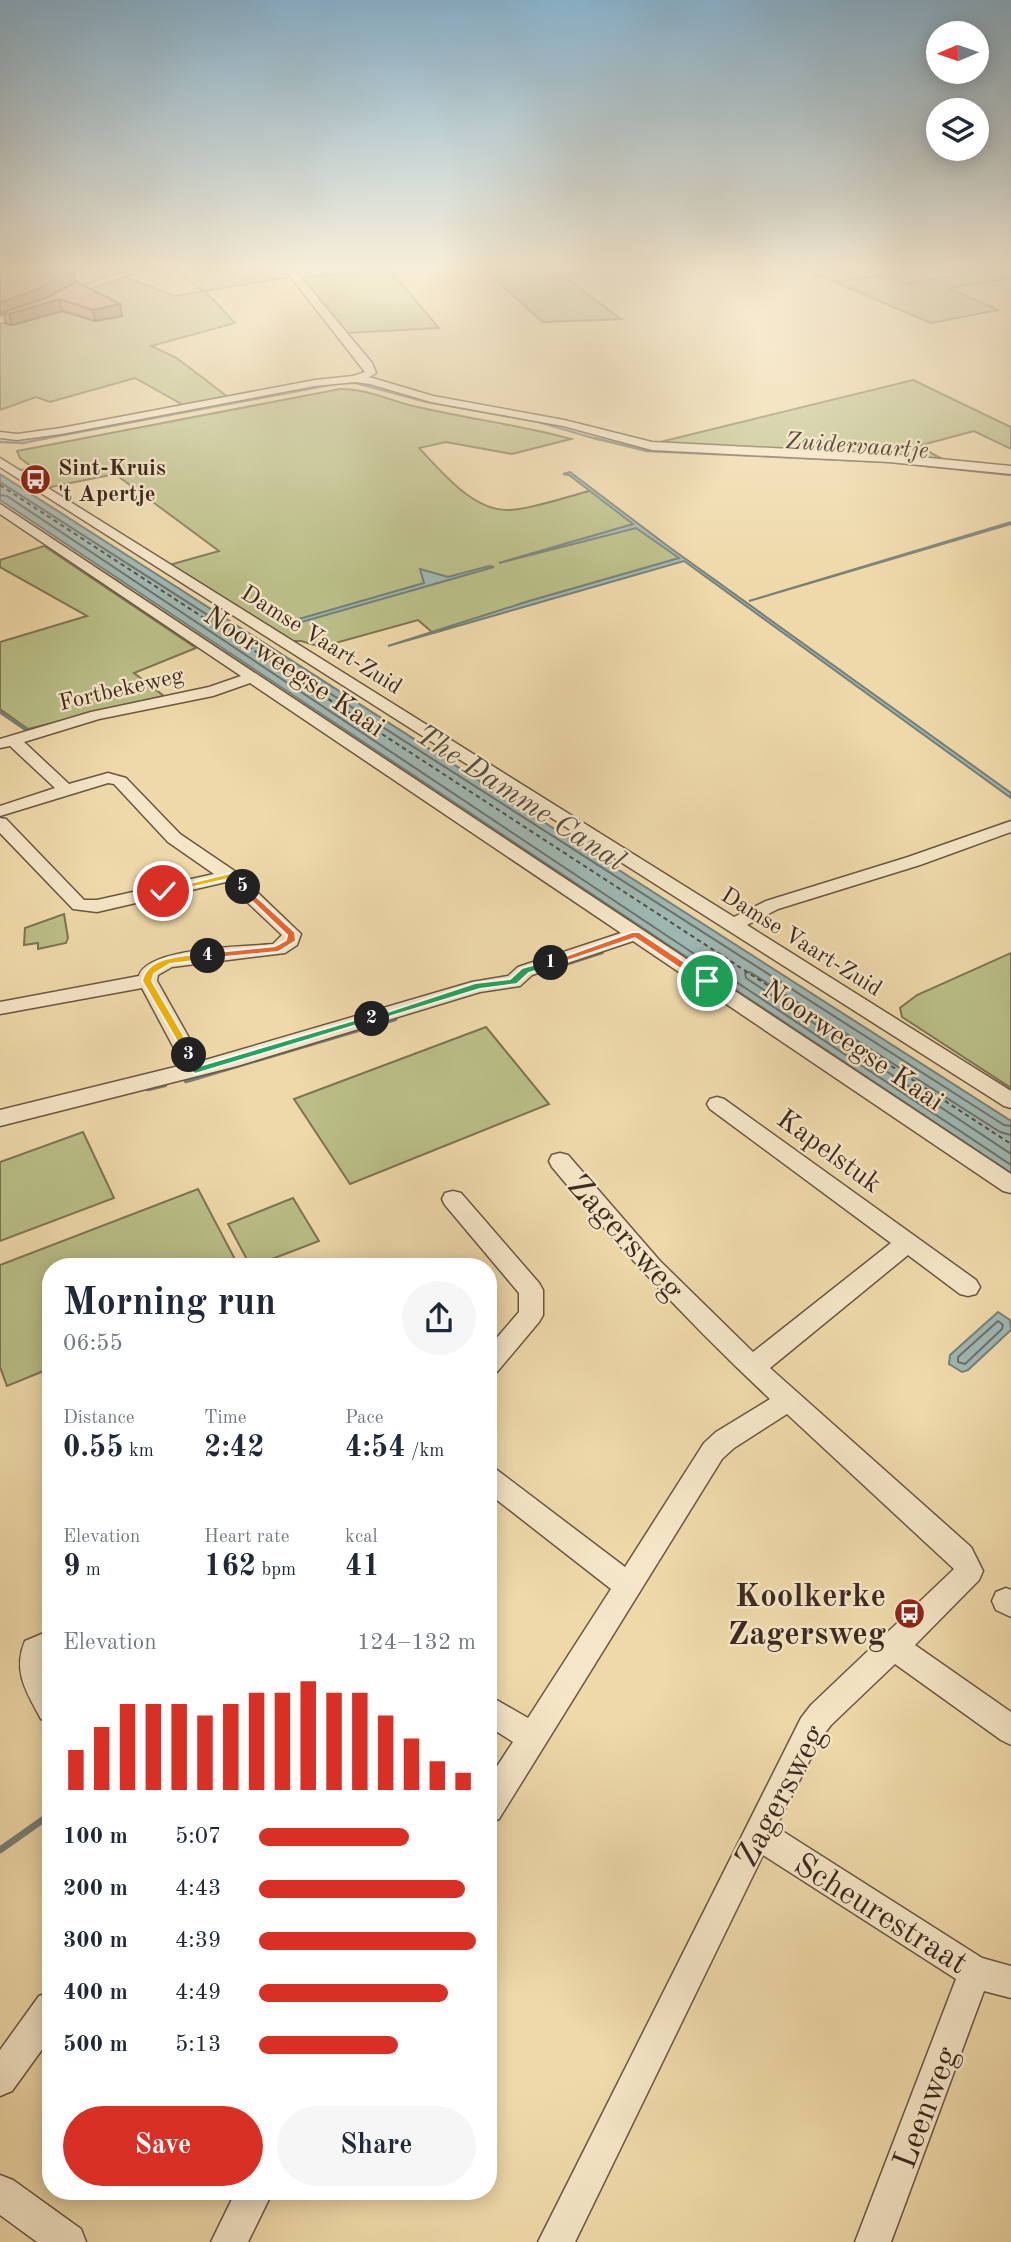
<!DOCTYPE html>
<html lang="en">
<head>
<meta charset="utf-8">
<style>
	:root { --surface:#fff; --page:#f6f6f7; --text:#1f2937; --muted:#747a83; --accent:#d93025 }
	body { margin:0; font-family:"Old Standard TT",serif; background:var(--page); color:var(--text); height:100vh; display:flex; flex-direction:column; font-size:26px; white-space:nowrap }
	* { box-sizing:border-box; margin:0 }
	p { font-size:23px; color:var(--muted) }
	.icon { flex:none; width:38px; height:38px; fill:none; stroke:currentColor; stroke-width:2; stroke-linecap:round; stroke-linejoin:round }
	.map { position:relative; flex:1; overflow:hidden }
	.panel { position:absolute; left:42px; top:1258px; width:455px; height:942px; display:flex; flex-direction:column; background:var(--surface); border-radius:28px; box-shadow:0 4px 18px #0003 }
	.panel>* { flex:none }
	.needle { width:46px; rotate:268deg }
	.tools { position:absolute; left:926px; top:21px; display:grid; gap:14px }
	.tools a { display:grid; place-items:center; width:63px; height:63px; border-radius:50%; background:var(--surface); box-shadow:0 4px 18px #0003; font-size:35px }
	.pin { position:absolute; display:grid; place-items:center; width:60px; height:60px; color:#fff; margin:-30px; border:4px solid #fff; border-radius:50%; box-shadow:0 2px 7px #0007 }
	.km { position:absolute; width:35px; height:35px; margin:-18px; border-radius:50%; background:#222; color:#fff; font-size:19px; line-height:35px; text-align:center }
	.round { display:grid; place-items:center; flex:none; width:74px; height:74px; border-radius:37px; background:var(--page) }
	.headline { display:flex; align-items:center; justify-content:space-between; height:119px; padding:0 21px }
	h1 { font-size:38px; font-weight:600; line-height:52px }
	.figures { display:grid; grid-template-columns:repeat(3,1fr); gap:10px; height:119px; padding:7px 21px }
	.figures div { display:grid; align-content:center }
	.figures b { font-size:30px; font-weight:600 }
	.figures small { font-size:19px; font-weight:400 }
	.figures p { font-size:19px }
	.chart { height:196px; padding:14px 21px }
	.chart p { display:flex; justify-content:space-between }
	.chart svg { width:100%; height:126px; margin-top:7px; stroke:var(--accent); stroke-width:6 }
	.primary-button { display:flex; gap:14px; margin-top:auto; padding:14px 21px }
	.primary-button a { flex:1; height:80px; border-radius:42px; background:var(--accent); color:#fff; font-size:28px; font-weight:600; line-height:80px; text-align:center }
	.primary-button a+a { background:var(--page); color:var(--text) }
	ul { padding:0 21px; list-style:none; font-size:23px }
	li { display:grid; grid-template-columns:112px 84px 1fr; align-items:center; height:52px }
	li i { height:18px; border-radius:9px; background:var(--accent) }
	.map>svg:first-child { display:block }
	.green { fill:#babf87; stroke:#7c7453; stroke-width:2 }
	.water { fill:#9eb8b3; stroke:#777f78; stroke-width:2 }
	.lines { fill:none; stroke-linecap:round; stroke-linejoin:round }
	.shore { stroke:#6e7169; stroke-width:2 }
	.stream-far4 { stroke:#777f78; stroke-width:2 }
	.stream-far3 { stroke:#777f78; stroke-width:2.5 }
	.stream-far2 { stroke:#777f78; stroke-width:3.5 }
	.stream-far1 { stroke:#777f78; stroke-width:4.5 }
	.stream { stroke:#777f78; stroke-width:7 }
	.ferry { stroke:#554e44; stroke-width:2; stroke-dasharray:4.5 3.5; stroke-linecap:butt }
	.minor-casing { stroke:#6a5642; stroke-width:3 }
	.minor { fill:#f5e6c7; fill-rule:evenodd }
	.wall { fill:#bb8067; stroke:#3d2a1f; stroke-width:2; fill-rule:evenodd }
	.shaded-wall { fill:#986854; stroke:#3d2a1f; stroke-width:2 }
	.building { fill:#d99578; stroke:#3d2a1f; stroke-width:2 }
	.split-1 { fill:#f0652b; stroke:#fff; stroke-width:2 }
	.split-2 { fill:#22a559; stroke:#fff; stroke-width:2 }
	.split-3 { fill:#22a559; stroke:#fff; stroke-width:2 }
	.split-4 { fill:#f5b400; stroke:#fff; stroke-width:2 }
	.split-5 { fill:#f0652b; stroke:#fff; stroke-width:2 }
	.split-6 { fill:#f5b400; stroke:#fff; stroke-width:2 }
	.labels { text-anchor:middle; stroke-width:5; stroke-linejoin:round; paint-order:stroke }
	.far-poi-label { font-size:23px; font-weight:bold; fill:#3d2a1f; stroke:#f5e6c7; text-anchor:start }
	.far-street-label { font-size:23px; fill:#3d2a1f; stroke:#f5e6c7 }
	.far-water-label { font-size:24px; font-style:italic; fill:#554e44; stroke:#f5e6c7 }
	.street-label { font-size:28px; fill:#3d2a1f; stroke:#f5e6c7 }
	.water-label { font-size:30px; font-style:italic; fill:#554e44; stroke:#f5e6c7 }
	.near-street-label { font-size:33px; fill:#3d2a1f; stroke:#f5e6c7 }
	.near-poi-label { font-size:33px; font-weight:bold; fill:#3d2a1f; stroke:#f5e6c7; text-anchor:end }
</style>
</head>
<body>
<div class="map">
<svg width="1011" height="2242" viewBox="0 0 1011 2242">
	<rect width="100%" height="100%" fill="#efd9a9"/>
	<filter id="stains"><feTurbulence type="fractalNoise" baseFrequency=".00286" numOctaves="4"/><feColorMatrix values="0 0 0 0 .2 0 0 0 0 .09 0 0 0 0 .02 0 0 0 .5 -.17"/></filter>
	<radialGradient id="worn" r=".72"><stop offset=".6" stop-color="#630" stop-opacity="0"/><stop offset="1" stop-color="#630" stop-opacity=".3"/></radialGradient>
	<g class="green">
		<polygon points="174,267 280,267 289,277 205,291 235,323 151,346 177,358 229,398 185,406 135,378 50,402 36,397 0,410 0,322 12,325 73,291 123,276 174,296 203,291"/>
		<polygon points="481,267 551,267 621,319 543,322"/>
		<polygon points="949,267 1011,267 1011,278 948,288 998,310 931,323 834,282 887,274 904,283 963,275"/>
		<polygon points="389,269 439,328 346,333 295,278"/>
		<polygon points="913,380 1011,427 1011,449 974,431 918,446 946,461 652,444"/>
		<path d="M 340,389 C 367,388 392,402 418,407 C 469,419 521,425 571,439 L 512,454 L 446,442 L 419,448 C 441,471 472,510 507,510 C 526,511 572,495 593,490 L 682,559 L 433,633 L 418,620 L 321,647 L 301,641 L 289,641 L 169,565 L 219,551 L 115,474 L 46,488 L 18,471 L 32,467 L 20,458 L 17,451 Z"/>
		<polygon points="44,546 196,648 134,673 164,696 28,729 0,709 0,642 87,616 0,567 0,560"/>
		<polygon points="64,914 68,938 66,943 38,949 38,943 24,945 25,928"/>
		<polygon points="1011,953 1011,1088 902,1017 900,1008 917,995"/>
		<polygon points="486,1027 549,1104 350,1184 294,1099"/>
		<polygon points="83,1132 114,1198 0,1241 0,1162"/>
		<polygon points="198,1189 239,1267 51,1267 51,1368 7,1386 0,1367 0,1265"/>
		<polygon points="293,1198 319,1241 251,1267 228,1224"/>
	</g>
	<g class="water">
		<polygon points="570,472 669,547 1011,793 1011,798 684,561 388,646 529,601 679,558 636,528 499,563 633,524 569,475 563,474"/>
		<polygon points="0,474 1011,1121 1011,1173 0,500"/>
		<polygon points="1011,522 1011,524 749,601"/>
		<polygon points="489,566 494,567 298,623 285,623 424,583 420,569 448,577"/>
		<polygon points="998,1312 1010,1320 1011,1330 968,1370 962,1372 949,1364 950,1355"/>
	</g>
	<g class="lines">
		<g class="shore">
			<polyline points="0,482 1004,1125 1011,1126"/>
			<polyline points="0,495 7,496 1011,1165"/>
			<polyline points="1011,1135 1000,1132 750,972 745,973 746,978 1011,1154"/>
			<polygon points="998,1321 1003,1325 1002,1329 965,1364 958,1362 958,1357"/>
		</g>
		<g class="stream-far4">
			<polyline points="800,267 866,294"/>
			<polyline points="38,440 336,384 355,383 426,402 538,422 600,440"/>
		</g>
		<g class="stream-far3">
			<polyline points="594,438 647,451 889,462 1011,475"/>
			<polyline points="0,442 23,443 47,438"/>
		</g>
		<polyline class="stream-far2" points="0,712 31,733"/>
		<g class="stream-far1">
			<polyline points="543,971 602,952"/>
			<polyline points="186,1081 395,1019"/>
			<polyline points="148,1089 165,1085"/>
		</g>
		<polyline class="stream" points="0,1850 51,1814"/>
		<polyline class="ferry" points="0,485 1011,1144"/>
		<defs>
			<g id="minor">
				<polygon points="139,267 153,267 63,297 55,295"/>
				<polygon points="283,267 292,267 372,363 376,373 369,377 433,396 564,420 652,442 889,454 1011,466 1011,474 889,462 652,450 563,426 431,402 370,384 355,382 315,386 61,434 17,440 0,438 0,432 17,434 61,428 315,380 353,376 365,372"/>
				<polygon points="32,307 37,310 35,312 0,323 0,317"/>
				<polygon points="0,458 734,917 766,901 908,857 1011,821 1011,832 920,865 778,909 747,925 1011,1091 1011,1108 1004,1106 0,467"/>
				<path d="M 0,504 L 1011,1174 L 1011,1193 L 1003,1191 L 633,941 L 532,975 L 520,986 L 480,992 L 237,1066 L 0,1126 L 0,1110 L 183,1065 L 142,988 L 0,1014 L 0,1002 L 139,976 C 147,947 245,947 273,944 L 282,935 L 226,882 L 97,912 L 73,909 L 0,833 L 0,818 L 6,819 L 84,900 L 97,900 L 214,874 L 168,842 L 114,784 L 108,783 L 0,816 L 0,806 L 55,788 L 10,746 L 0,748 L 0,739 L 91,712 L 209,687 L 241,676 L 0,514 ZM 250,683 L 621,933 L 518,967 L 508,976 L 472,982 L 202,1061 L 157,981 L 158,975 L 172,967 L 285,953 L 297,945 L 301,934 L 236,872 L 180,834 L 126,778 L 108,773 L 69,784 L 24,742 L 99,719 L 213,696 Z"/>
				<path d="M 717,1097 L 724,1099 L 976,1280 L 980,1287 L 976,1294 L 968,1296 L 960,1294 L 908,1255 L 770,1368 L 971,1547 L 983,1571 L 979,1580 L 915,1645 L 1011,1712 L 1011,1745 L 1001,1740 L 895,1664 L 831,1725 L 821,1738 L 776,1827 L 982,1958 L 1011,1966 L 1011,1998 L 984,1991 L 891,2242 L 855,2242 L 956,1979 L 763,1855 L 575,2242 L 538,2242 L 801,1718 L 811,1705 L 954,1569 L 787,1414 L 734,1448 L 722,1459 L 499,1819 L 488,1823 L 488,1780 L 513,1742 L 488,1726 L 488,1695 L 528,1718 L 611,1589 L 488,1493 L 488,1467 L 497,1470 L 625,1567 L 704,1443 L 716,1432 L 770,1399 C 692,1326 620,1249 552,1167 L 549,1161 L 552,1155 L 560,1153 L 568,1155 L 660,1261 L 753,1352 L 891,1243 L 710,1109 L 707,1104 L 710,1099 Z"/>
				<polygon points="453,1191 461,1193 539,1283 543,1290 543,1315 539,1322 497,1372 488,1375 488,1348 519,1312 519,1293 445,1205 442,1199 445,1193"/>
				<polygon points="1006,1588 1011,1590 1011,1617 996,1610 992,1601 996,1592"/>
				<path d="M 51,1630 L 48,1675 L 51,1679 L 51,1723 L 41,1719 C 27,1693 12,1671 25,1641 Z"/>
				<polygon points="51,1992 51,2037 12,2091 0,2096 0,2050 39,1996"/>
				<polygon points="0,2175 13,2180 81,2229 86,2242 37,2242 0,2215"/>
				<polygon points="236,2191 273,2191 248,2242 211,2242"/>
			</g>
		</defs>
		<use href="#minor" class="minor-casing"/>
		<use href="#minor" class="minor"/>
	</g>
	<path class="wall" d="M 74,272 L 76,283 L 122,316 L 95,321 L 62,311 L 12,325 L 6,324 L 4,313 L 0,314 ZM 73,284 L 43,299 L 62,288 Z"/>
	<g class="shaded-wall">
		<polygon points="74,272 76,283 62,288 41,301 0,314 0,302 59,277"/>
		<polygon points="59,299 62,311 12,325 9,314"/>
		<polygon points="120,304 122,316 95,321 93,310"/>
	</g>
	<g class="building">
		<polygon points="0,267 65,267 74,272 59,277 39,289 0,302"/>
		<polygon points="77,282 120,304 93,310 59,299 9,314 4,312 46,298"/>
	</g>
	<linearGradient id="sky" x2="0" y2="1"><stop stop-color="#8ab6d3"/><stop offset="0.46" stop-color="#f8eed8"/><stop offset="1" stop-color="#f8eed8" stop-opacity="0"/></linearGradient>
	<rect width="1011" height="581" fill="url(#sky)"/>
	<polygon class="split-1" points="632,932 639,932 710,979 710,984 703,984 635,938 555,965 546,963"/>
	<polygon class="split-2" points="551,960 555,961 555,965 529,973 517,984 480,989 372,1022 366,1019 475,983 510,979 522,968"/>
	<polygon class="split-3" points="368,1016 377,1019 195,1074 190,1070 184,1055 186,1052 193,1052 199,1066"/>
	<path class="split-4" d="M 208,953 L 212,954 L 212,959 L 170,964 L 154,974 L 152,981 L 195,1055 L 189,1058 L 186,1057 L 142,981 C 148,954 185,956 208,953 Z"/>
	<polygon class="split-5" points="243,884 295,932 296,941 278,952 204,959 204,954 208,953 275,946 286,940 287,935 239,889 239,885"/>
	<polygon class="split-6" points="230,873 246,885 246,889 239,889 228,879 163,894 158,891"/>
	<defs>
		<symbol id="bus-disc" viewBox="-11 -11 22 22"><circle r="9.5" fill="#8f2418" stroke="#f5e6c7"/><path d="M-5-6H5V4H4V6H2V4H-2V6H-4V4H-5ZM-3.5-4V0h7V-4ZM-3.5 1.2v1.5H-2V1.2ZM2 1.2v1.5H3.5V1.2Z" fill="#fff"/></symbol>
	</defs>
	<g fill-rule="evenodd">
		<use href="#bus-disc" x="18" y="462" width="35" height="35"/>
		<use href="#bus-disc" x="892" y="1596" width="35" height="35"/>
	</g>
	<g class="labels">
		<g class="far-poi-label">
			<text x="58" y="475">Sint-Kruis<tspan x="58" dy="26">'t Apertje</tspan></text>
		</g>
		<g class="far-street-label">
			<text transform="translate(322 639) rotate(32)" y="8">Damse Vaart-Zuid</text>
			<text transform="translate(121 688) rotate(-13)" y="8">Fortbekeweg</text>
			<text transform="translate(802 941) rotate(32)" y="8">Damse Vaart-Zuid</text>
		</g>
		<g class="far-water-label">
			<text transform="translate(857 445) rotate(4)" y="8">Zuidervaartje</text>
		</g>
		<g class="street-label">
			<text transform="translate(295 670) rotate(34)" y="10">Noorweegse Kaai</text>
			<text transform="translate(854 1044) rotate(34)" y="10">Noorweegse Kaai</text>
			<text transform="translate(830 1150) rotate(36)" y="10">Kapelstuk</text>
		</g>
		<g class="water-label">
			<text transform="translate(521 797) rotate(33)" y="10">The Damme Canal</text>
		</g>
		<g class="near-street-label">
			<text transform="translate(627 1236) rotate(48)" y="12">Zagersweg</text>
			<text transform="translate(779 1795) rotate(-62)" y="12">Zagersweg</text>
			<text transform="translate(882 1912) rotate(32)" y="12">Scheurestraat</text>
			<text transform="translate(924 2107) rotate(-69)" y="12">Leenweg</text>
		</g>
		<g class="near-poi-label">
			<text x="886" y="1606">Koolkerke<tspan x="886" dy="38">Zagersweg</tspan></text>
		</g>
	</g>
	<rect width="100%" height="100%" filter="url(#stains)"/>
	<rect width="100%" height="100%" fill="url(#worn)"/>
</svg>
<div class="tools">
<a><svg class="needle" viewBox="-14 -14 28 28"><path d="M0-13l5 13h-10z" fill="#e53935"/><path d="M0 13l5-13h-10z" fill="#747a83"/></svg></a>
<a><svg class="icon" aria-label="layers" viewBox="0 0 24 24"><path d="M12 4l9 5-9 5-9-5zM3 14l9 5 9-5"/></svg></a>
</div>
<div class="pin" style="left:707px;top:981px;background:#1e9e55"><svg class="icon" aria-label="arrive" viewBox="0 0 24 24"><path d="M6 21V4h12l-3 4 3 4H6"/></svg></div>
<div class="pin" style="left:163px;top:891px;background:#d93025"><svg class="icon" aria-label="check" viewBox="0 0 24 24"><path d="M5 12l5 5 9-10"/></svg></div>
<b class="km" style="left:551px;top:963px">1</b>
<b class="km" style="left:372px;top:1019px">2</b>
<b class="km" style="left:189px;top:1055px">3</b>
<b class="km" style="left:208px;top:956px">4</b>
<b class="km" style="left:243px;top:887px">5</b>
<section class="panel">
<div class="headline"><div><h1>Morning run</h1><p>06:55</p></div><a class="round"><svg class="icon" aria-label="share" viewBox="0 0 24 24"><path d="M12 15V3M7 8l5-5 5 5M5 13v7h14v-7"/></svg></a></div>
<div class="figures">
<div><p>Distance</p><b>0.55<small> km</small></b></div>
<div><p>Time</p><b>2:42</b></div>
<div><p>Pace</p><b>4:54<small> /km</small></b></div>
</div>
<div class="figures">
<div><p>Elevation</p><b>9<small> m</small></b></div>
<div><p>Heart rate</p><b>162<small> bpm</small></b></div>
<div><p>kcal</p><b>41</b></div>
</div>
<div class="chart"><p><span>Elevation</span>124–132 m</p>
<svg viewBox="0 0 160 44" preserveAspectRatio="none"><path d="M5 44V30M15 44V22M25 44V14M35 44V14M45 44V14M55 44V18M65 44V14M75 44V10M85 44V10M95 44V6M105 44V10M115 44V10M125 44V18M135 44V26M145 44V34M155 44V38"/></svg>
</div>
<ul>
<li><b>100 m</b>5:07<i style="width:69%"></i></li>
<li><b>200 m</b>4:43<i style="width:95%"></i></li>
<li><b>300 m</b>4:39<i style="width:100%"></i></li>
<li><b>400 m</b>4:49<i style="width:87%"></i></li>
<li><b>500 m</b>5:13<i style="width:64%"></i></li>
</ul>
<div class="primary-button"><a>Save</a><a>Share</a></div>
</section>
</div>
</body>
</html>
